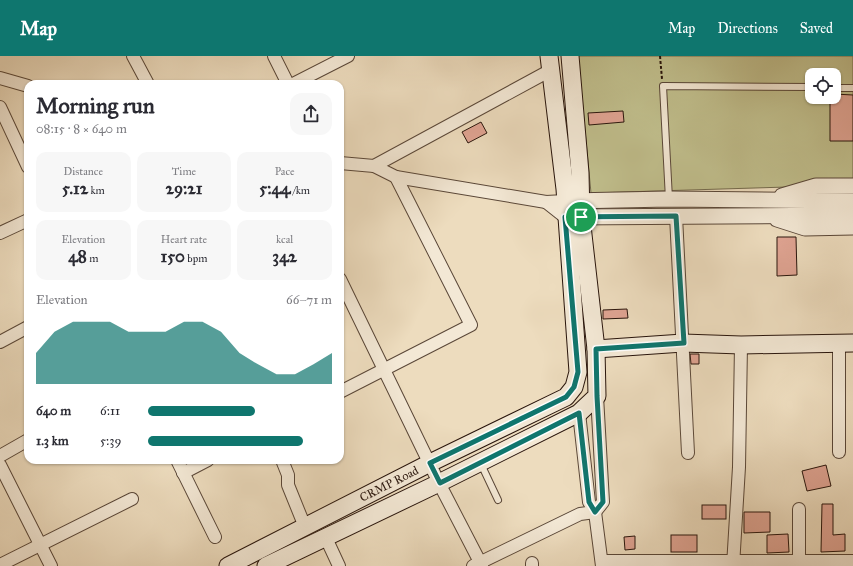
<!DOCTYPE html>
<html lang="en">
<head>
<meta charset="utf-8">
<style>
	:root { --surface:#fff; --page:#f7f7f7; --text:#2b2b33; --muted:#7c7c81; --accent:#0f766e }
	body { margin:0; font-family:"IM FELL Great Primer",serif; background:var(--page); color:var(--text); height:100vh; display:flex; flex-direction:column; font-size:15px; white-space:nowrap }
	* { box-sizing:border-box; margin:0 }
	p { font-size:13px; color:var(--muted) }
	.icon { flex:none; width:22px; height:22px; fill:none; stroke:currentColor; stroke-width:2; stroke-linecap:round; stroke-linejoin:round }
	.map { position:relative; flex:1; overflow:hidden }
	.details { position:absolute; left:24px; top:24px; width:320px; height:384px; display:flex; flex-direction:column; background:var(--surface); border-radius:12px; box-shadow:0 1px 3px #0004 }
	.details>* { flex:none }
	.controls { position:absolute; left:805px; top:12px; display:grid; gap:8px }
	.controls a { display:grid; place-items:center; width:36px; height:36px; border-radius:8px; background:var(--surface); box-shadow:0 1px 3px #0004; font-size:20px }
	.pin { position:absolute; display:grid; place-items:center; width:34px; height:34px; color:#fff; margin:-17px; border:2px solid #fff; border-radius:50%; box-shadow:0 1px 4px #0007 }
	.round { display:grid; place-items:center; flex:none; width:42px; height:42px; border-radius:12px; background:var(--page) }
	.headline { display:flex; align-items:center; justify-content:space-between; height:68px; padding:0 12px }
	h1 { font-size:22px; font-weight:700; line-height:30px }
	.stats { display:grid; grid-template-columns:repeat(3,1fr); gap:6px; height:68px; padding:4px 12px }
	.stats div { display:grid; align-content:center; border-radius:10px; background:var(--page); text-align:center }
	.stats b { font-size:17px; font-weight:700 }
	.stats small { font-size:11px; font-weight:400 }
	.stats p { font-size:11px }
	.chart { height:112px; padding:8px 12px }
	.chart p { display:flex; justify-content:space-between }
	.chart svg { width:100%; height:72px; margin-top:4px; fill:var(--accent); opacity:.7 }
	ul { padding:0 12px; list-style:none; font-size:13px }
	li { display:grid; grid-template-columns:64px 48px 1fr; align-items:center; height:30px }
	li i { height:10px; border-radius:5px; background:var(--accent) }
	header { display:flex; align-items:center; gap:24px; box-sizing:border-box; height:56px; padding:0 20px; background:var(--accent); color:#fff }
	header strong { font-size:19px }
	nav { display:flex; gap:22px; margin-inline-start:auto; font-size:14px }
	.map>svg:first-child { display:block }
	.green { fill:#c0be8c; stroke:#746a4c; fill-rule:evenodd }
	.building { fill:#e0a493; stroke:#29150c }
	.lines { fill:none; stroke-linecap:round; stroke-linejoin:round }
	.service-casing { stroke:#5a4738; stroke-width:8 }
	.minor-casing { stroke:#5a4738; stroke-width:14 }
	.tertiary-casing { stroke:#5a4738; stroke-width:17 }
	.secondary-casing { stroke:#29150c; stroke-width:19 }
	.path { stroke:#29150c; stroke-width:2; stroke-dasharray:3 2; stroke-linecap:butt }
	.service { stroke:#f3e8d5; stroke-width:6 }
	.minor { stroke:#f3e8d5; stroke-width:12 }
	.tertiary { stroke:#f3e8d5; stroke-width:15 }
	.secondary { stroke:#f3e8d5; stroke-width:17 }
	.route-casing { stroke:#fff; stroke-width:8 }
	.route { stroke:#0f766e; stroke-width:5 }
	.labels { text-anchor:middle; stroke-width:4; stroke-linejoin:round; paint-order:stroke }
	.street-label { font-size:12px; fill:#29150c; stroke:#f3e8d5 }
</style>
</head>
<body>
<header>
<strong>Map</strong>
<nav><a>Map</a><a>Directions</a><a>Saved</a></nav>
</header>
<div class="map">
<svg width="853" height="510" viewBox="0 0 853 510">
	<rect width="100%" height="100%" fill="#eddcbe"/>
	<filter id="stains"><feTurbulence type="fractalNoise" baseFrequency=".005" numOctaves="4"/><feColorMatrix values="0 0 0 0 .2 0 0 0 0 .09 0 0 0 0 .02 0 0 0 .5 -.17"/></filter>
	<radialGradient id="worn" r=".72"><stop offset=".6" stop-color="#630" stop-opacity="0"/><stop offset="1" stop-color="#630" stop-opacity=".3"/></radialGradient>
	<path class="green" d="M 578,0 L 853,0 L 853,129 L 591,137 ZM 812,19 L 834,19 L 834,41 L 812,41 Z"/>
	<g class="building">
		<polygon points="834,38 853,39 853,85 830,85 830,41 834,41"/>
		<polygon points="623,55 624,66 589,69 588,57"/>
		<polygon points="481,66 487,77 468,87 462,76"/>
		<polygon points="777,181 796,181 797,219 777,220"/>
		<polygon points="627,253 628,262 603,263 603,254"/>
		<polygon points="690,298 699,298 699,308 691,308"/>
		<polygon points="826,409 831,430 807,435 802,415"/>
		<polygon points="822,448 833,448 833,479 845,478 845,495 821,496"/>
		<rect x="702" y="449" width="24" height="14"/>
		<polygon points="744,456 770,456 770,476 744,477"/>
		<polygon points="788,478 789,496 767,497 767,479"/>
		<rect x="671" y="479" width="26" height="17"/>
		<polygon points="635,480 635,493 625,494 624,481"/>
	</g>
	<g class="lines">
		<defs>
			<g id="service">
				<polyline points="834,32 853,32"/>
				<polyline points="669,143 663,30 812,31"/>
				<polyline points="481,408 498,444"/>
			</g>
			<g id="minor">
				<polyline points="133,0 148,28"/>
				<polyline points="274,0 288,28"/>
				<polyline points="0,22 28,30"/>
				<polyline points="293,28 348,0"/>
				<polyline points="0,51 28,111"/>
				<polyline points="340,107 374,110 396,121 546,146"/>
				<polyline points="374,110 551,14"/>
				<polyline points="565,145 546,146 565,161"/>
				<polyline points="676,160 688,397"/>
				<polyline points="0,177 28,164"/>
				<polyline points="340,223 439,427 482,510"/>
				<polyline points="0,286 28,271"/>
				<polyline points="839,287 839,396"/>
				<polyline points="340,336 471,269 396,121"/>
				<polyline points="579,357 589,446 595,456 602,510"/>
				<polyline points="0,400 28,384"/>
				<polyline points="177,404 215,481"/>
				<polyline points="282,404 288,419 288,429 305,471"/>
				<polyline points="0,409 51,510"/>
				<polyline points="183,417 208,404"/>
				<polyline points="326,482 339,510"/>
				<polyline points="602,505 853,505"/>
				<polyline points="532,507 532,510"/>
				<polyline points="0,509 132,443"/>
				<polyline points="473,510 580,458 595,456 603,446 597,340"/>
				<polyline points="733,510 739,411 741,289"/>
				<polyline points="799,510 799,453"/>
			</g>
			<g id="tertiary">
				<polyline points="782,140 816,130 853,130"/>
				<polyline points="570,145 669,143 853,145"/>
				<polyline points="570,161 853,159"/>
				<polyline points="777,163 805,172 853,171"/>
			</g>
			<g id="secondary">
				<polyline points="596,293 683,287 741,289 853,287"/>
				<polyline points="228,510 430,407 566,341 574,331 578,316 565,133 549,0"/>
				<polyline points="266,510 439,427 579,357 597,340 596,293 581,161 580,117 570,0"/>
			</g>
		</defs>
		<use href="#service" class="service-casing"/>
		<use href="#minor" class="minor-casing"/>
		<use href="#tertiary" class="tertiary-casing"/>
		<use href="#secondary" class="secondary-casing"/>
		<polyline class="path" points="660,0 662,23"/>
		<use href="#service" class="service"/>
		<use href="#minor" class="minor"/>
		<use href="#tertiary" class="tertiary"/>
		<use href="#secondary" class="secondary"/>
	</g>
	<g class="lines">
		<defs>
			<polygon id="route" points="676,160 684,287 596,293 597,340 603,446 595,456 589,446 579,357 440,427 430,407 566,341 574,331 578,316 565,161"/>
		</defs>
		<use href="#route" class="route-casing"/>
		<use href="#route" class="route"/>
	</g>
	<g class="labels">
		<g class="street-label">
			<text transform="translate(389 428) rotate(-27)" y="4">CRMP Road</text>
		</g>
	</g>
	<rect width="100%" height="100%" filter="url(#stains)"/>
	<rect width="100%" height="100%" fill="url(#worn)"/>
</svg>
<div class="controls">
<a><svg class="icon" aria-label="locate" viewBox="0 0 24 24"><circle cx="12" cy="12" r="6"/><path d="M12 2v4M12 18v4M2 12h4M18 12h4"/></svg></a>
</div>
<div class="pin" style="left:581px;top:161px;background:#1e9e55"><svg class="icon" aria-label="arrive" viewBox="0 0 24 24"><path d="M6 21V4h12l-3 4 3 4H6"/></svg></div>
<section class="details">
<div class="headline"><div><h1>Morning run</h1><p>08:15 · 8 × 640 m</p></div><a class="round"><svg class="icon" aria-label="share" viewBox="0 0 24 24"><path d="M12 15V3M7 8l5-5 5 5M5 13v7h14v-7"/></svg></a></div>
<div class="stats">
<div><p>Distance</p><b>5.12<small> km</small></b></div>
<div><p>Time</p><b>29:21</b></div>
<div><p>Pace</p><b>5:44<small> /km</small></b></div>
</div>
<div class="stats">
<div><p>Elevation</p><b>48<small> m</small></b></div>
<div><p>Heart rate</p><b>150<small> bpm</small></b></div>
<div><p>kcal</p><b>342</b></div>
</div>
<div class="chart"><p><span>Elevation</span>66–71 m</p>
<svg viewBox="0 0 160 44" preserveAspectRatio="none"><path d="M0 44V25L10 12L20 6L30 6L40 6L50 12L60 12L70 12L80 6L90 6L100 12L110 25L120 32L130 38L140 38L150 32L160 25V44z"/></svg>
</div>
<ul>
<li><b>640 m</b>6:11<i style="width:58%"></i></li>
<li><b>1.3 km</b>5:39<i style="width:84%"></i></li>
</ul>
</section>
</div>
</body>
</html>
